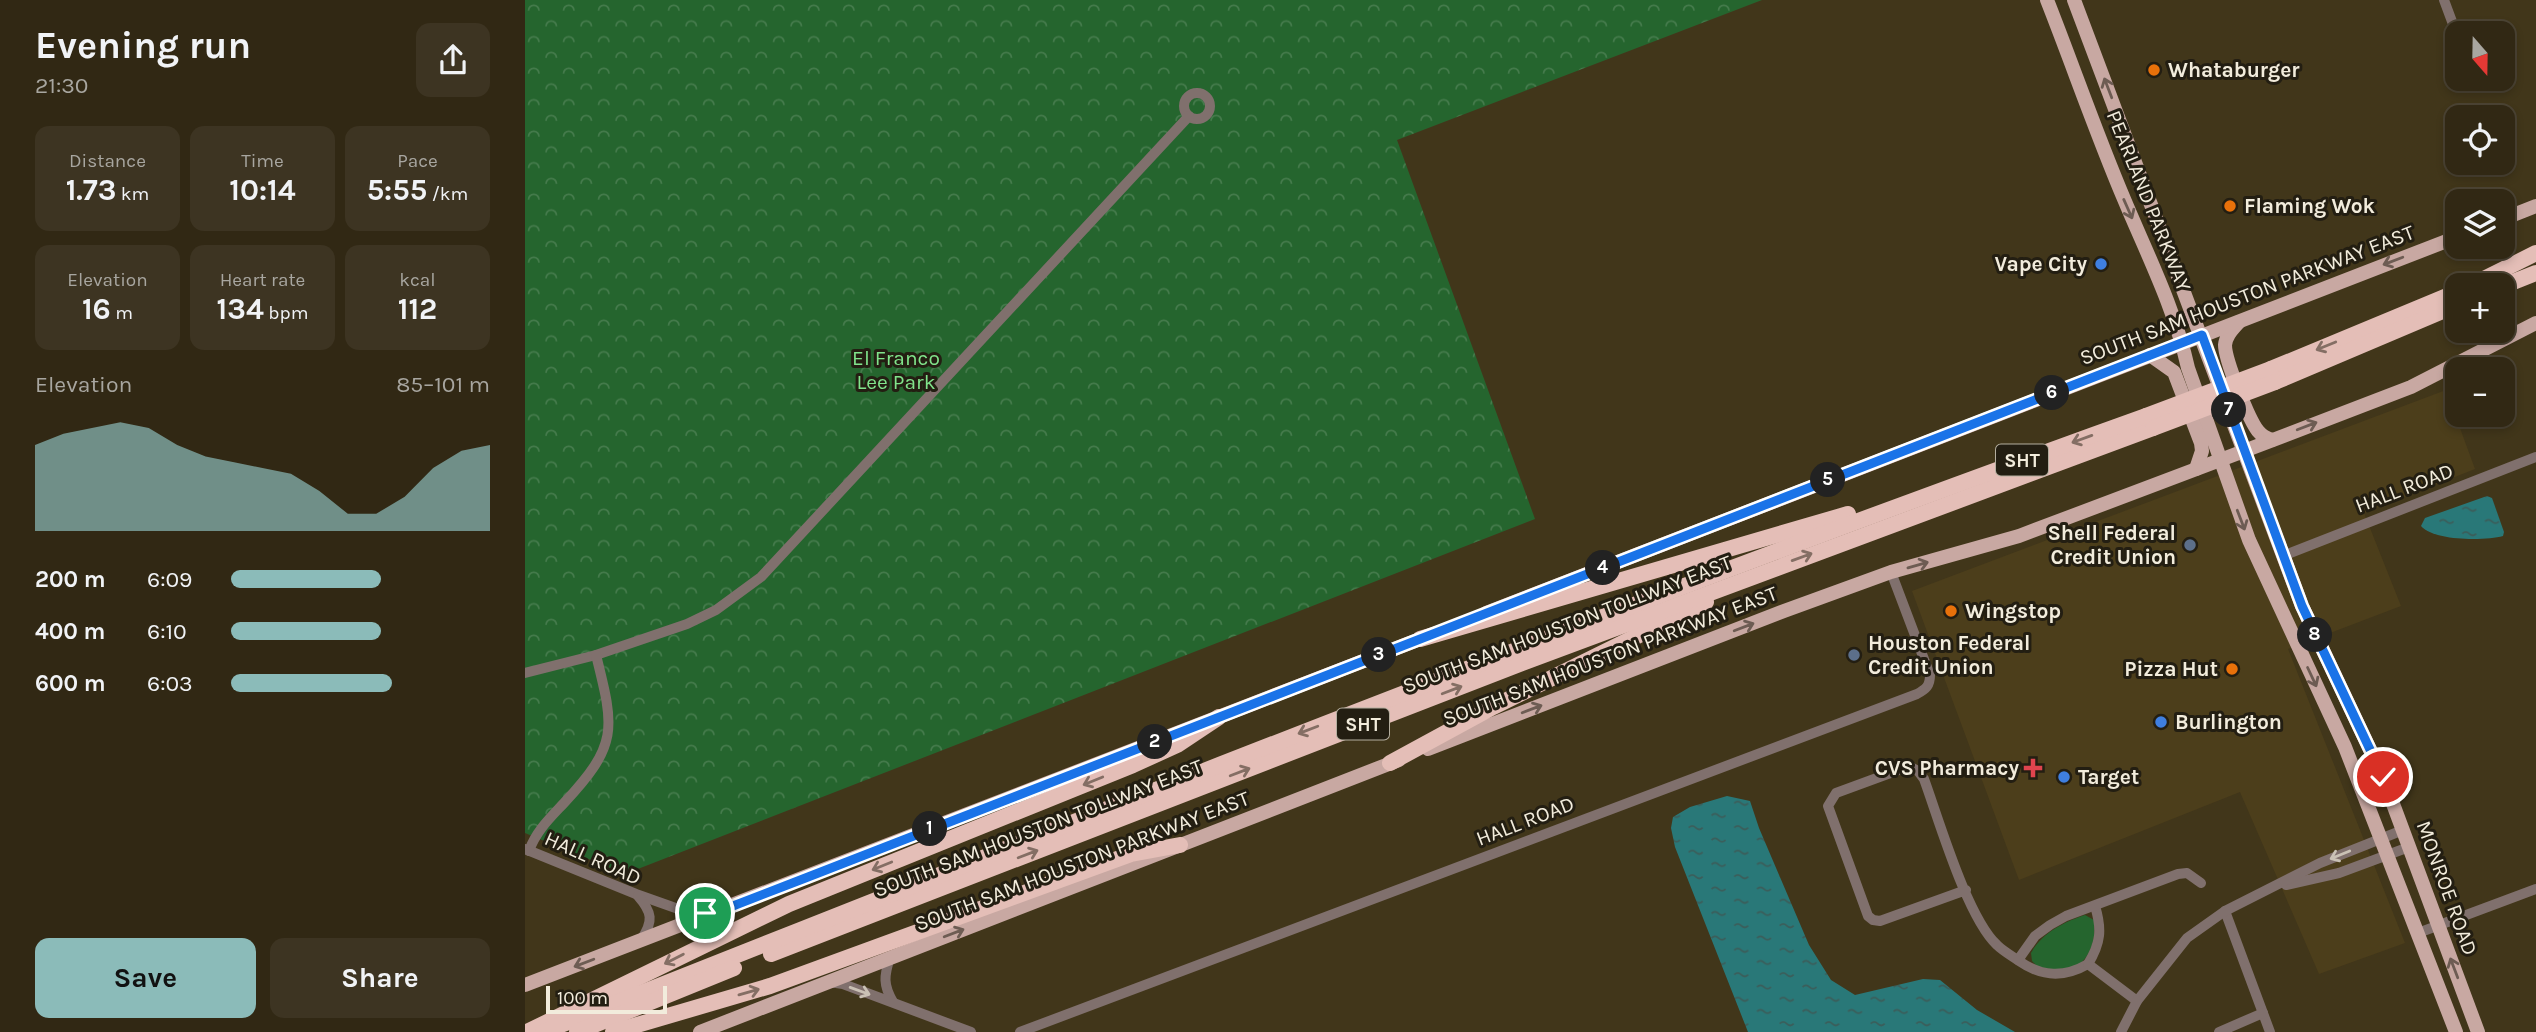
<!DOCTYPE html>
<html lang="en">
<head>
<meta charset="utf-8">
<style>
	:root { --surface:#312814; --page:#3d3422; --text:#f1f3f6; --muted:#a8a6a0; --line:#4c4434; --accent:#8bbbb9 }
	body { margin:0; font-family:Karla,sans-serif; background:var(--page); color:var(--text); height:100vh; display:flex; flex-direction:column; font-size:26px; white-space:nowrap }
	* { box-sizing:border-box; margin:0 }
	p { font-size:23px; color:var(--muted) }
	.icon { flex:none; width:38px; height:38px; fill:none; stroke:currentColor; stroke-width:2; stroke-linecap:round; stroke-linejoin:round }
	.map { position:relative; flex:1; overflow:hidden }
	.drawer { display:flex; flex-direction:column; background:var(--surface); width:525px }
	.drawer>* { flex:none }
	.needle { width:46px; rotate:160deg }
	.controls { position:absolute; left:1920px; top:21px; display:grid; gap:14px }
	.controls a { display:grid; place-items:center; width:70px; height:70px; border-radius:14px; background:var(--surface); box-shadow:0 4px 10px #0003,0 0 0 2px var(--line); font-size:35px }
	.scale { position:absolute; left:21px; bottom:18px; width:121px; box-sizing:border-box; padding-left:7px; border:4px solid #f2ecdc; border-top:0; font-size:19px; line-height:24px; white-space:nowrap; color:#f2ecdc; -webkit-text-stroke:5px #231e12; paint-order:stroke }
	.pin { position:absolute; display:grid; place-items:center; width:60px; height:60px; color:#fff; margin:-30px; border:4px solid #fff; border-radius:50%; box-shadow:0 2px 7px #0007 }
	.km { position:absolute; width:35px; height:35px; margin:-18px; border-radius:50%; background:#222; color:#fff; font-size:19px; line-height:35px; text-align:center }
	.round { display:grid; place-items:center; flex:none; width:74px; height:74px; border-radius:14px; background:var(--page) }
	.overview { display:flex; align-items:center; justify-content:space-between; height:119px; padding:0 35px }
	h1 { font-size:38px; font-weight:700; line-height:52px }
	.figures { display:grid; grid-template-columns:repeat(3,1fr); gap:10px; height:119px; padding:7px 35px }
	.figures div { display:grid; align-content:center; border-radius:14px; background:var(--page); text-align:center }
	.figures b { font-size:30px; font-weight:700 }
	.figures small { font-size:19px; font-weight:400 }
	.figures p { font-size:19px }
	.chart { height:196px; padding:14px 35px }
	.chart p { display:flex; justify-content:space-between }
	.chart svg { width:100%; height:126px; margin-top:7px; fill:var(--accent); opacity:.7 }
	.primary-button { display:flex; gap:14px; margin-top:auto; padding:14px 35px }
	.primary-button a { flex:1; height:80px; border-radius:14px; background:var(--accent); color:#111; font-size:28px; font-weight:700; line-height:80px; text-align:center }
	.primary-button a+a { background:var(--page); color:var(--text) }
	ul { padding:0 35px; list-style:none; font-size:23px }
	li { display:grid; grid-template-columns:112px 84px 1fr; align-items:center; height:52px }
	li i { height:18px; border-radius:9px; background:var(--accent) }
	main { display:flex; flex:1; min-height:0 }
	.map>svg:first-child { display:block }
	.built { fill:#4c3e1b }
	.grass { fill:#25652e }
	.park { fill:url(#park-crowns) }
	.water { fill:url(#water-ripples) }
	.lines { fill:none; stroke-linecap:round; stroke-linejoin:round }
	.minor { stroke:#80706d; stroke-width:10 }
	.major { stroke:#c8a8a2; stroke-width:14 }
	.highway { stroke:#e4beb7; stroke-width:16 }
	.highway-bridge { stroke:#e4beb7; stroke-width:16 }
	.oneway { stroke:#6d5c53 }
	.oneway2 { stroke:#846e64 }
	.oneway3 { stroke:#cac1b5 }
	.route-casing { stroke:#fff; stroke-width:14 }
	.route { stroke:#1a73e8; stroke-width:9 }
	.food-dot { fill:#e8710a; stroke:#231e12; stroke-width:2.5 }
	.shop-dot { fill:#3f7fe0; stroke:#231e12; stroke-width:2.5 }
	.service-dot { fill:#5c6f8a; stroke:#231e12; stroke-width:2.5 }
	.health-dot { fill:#e0444e; stroke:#231e12; stroke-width:2.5 }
	.labels { text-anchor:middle; stroke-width:6; stroke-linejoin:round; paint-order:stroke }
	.shield { fill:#231e12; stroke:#b4ae9f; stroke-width:2 }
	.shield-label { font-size:19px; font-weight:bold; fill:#f2ecdc }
	.poi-label { font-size:21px; font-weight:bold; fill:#f2ecdc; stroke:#231e12; text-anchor:start }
	.street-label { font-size:21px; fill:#f2ecdc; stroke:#231e12 }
	.park-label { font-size:21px; fill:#81e48b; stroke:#231e12 }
</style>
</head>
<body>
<main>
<section class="drawer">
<div class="overview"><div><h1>Evening run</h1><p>21:30</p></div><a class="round"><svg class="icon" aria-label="share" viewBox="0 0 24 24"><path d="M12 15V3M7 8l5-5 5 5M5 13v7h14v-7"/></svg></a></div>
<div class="figures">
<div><p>Distance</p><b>1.73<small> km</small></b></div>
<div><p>Time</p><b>10:14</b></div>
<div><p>Pace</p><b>5:55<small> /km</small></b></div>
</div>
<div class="figures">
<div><p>Elevation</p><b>16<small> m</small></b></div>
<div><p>Heart rate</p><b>134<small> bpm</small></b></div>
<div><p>kcal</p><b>112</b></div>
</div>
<div class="chart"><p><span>Elevation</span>85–101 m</p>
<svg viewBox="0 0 160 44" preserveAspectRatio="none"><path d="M0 44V14L10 10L20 8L30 6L40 8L50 14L60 18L70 20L80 22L90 24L100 30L110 38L120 38L130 32L140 22L150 16L160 14V44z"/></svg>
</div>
<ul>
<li><b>200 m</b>6:09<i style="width:58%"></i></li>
<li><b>400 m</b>6:10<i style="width:58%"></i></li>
<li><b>600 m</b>6:03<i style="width:62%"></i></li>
</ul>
<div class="primary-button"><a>Save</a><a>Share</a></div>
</section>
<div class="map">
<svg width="2011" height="1032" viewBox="0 0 2011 1032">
	<defs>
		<pattern id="park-crowns" width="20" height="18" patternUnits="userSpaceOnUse" patternTransform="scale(1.75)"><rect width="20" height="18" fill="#25652e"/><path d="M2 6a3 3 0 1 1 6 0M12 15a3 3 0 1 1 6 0" fill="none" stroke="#457b4c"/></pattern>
		<pattern id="water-ripples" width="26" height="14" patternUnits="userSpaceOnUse" patternTransform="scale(1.75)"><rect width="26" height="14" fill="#297878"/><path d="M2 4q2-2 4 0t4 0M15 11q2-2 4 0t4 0" fill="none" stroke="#3b5d5a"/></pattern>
	</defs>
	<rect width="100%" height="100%" fill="#41361a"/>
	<polygon class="built" points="1921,390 1950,469 1839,513 1876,606 1763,649 1880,943 1794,974 1715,792 1494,880 1387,591"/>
	<path class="grass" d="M 1560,915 L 1569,920 C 1572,942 1563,969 1536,970 C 1528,970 1520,968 1513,967 L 1507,961 L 1506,953 C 1517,933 1539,922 1560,915 Z"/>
	<polygon class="park" points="0,0 1237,0 872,140 1010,519 100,874 0,833"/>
	<g class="water">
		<path d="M 1962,496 L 1967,498 L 1979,532 L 1978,536 C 1959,541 1909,541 1896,526 L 1900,518 Z"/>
		<polygon points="1202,796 1225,801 1234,828 1284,945 1306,980 1330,995 1398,979 1415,980 1452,1010 1490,1032 1223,1032 1150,847 1146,828 1148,817 1165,807"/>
	</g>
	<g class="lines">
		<g class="minor">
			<polyline points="1919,0 1932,35"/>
			<polyline points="1948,79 1951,85"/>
			<circle cx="672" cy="106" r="13"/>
			<polyline points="1760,555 2011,457"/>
			<polyline points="0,673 71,655 162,624 191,610 236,577 664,116"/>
			<polyline points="0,849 111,894 159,911 181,913"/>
			<path d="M 4,851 C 11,831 25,818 39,803 C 93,745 90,730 71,655"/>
			<polyline points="1761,885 1814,873 1884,847"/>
			<path d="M 1441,890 L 1355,921 L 1348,920 L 1343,916 L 1303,806 L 1311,793 L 1379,768 L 1386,767 L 1393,771 L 1399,779 C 1414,820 1442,917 1472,945 C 1478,951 1487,956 1494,961 C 1517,977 1539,978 1563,964 C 1576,943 1577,929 1570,906"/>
			<path d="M 113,896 C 127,912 129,921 116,940"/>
			<polyline points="1700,911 1745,1032"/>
			<polyline points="1893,933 2011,889"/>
			<path d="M 365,957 C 359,976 358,985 368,1002"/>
			<polyline points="1493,960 1510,936 1525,925 1541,916 1653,874 1662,873 1676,883"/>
			<polyline points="1563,964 1612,1001"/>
			<polyline points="304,982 318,984 446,1032"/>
			<path d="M 495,1032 L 1392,694 C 1401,689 1405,686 1405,675 L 1366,572"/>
			<polyline points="1596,1032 1612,1001 1662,938 1700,911 1795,863 1878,830"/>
			<polyline points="1694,1032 1738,1013"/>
		</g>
		<g class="major">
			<path d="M 1522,0 C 1548,66 1571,133 1599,199 C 1622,254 1650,309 1663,368 L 1724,540 L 1820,747 L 1931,1032"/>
			<polyline points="1549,0 1777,606 1858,777 1953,1032"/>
			<polyline points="1978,219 2011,206"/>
			<path d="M 1714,322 C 1708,329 1701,335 1700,345 C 1700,360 1724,420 1733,431 C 1737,436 1741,438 1747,440"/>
			<polyline points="1625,355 1649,372 1676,443 1677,451 1671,469"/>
			<polyline points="961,613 1932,237"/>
			<polyline points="903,749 1259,611 1366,572 1494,536 1719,451 1886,387 2011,323"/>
			<polyline points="0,985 903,636"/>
			<polyline points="175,1032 874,760"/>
		</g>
		<g class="highway">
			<polyline points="1947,285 2011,253"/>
			<polyline points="1978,286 2011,273"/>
			<polyline points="1746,369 1932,292"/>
			<polyline points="1750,382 1932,305"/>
			<polyline points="895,639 1323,514"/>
			<polyline points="865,763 968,707 1181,602"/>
			<polyline points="246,954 997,663 1628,428"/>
			<polyline points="2,1032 264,904 608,765 652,745 694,717"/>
			<path d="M 18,1032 C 550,821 1082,609 1621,416"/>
			<polyline points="52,1032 209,968"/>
			<polyline points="88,1032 245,986 606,854 655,845"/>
		</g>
		<g class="highway-bridge">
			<polyline points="1621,416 1746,369"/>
			<polyline points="1628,428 1750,382"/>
		</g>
	</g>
	<defs><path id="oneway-shaft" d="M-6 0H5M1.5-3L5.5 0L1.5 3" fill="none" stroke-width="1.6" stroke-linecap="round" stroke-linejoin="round" transform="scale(1.75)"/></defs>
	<g class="oneway">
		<use href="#oneway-shaft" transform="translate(1583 88) rotate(-111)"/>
		<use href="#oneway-shaft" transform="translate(1603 209) rotate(66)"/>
		<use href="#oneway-shaft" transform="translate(1868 261) rotate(159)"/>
		<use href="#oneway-shaft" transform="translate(1782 426) rotate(-21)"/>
		<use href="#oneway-shaft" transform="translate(1716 520) rotate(69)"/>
		<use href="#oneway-shaft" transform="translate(1393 565) rotate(-16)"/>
		<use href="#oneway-shaft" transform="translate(1219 627) rotate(-21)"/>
		<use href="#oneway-shaft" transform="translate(1787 677) rotate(65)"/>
		<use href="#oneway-shaft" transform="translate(1007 709) rotate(-21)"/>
		<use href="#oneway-shaft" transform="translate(429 933) rotate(-21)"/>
		<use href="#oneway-shaft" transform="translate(59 963) rotate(159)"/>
		<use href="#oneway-shaft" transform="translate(1929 968) rotate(-111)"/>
	</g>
	<g class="oneway2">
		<use href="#oneway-shaft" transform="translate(1801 346) rotate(158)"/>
		<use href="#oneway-shaft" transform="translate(1557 439) rotate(160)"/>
		<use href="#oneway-shaft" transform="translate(1277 557) rotate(-20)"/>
		<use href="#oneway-shaft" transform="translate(927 690) rotate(-21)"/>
		<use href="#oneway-shaft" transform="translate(783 730) rotate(159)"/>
		<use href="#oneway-shaft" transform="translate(715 772) rotate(-21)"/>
		<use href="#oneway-shaft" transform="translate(568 781) rotate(158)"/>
		<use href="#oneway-shaft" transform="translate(503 854) rotate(-21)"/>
		<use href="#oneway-shaft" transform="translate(357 866) rotate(158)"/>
		<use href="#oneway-shaft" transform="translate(149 959) rotate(153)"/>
		<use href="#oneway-shaft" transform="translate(224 992) rotate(-16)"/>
	</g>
	<g class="oneway3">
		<use href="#oneway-shaft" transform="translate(1815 855) rotate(158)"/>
		<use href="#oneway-shaft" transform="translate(335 991) rotate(20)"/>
	</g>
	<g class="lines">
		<defs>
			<polyline id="route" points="180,913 195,911 283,877 1677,335 1777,606 1858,777"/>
		</defs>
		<use href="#route" class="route-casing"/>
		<use href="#route" class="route"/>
	</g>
	<g class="food-dot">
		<circle cx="1629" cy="70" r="7"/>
		<circle cx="1705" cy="206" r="7"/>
		<circle cx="1426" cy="611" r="7"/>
		<circle cx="1707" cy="669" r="7"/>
	</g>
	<g class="shop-dot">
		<circle cx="1576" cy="264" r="7"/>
		<circle cx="1636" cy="722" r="7"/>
		<circle cx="1539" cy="777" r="7"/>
	</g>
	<g class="service-dot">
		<circle cx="1665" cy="545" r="7"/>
		<circle cx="1329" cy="655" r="7"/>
	</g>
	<path class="health-dot" d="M1504.5 757.5h7v7h7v7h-7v7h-7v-7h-7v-7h7z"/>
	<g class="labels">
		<g class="shield">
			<rect x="1471" y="444.5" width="52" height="31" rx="5"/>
			<rect x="812" y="708.5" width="52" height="31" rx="5"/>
		</g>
		<g class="shield-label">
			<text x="1497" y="467">SHT</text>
			<text x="838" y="731">SHT</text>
		</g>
		<g class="poi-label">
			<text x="1643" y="77">Whataburger</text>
			<text x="1719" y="213">Flaming Wok</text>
			<text x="1562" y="271" text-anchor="end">Vape City</text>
			<text x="1651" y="540" text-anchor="end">Shell Federal<tspan x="1651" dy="24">Credit Union</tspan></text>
			<text x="1440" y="618">Wingstop</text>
			<text x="1343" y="650">Houston Federal<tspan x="1343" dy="24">Credit Union</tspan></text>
			<text x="1693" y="676" text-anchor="end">Pizza Hut</text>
			<text x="1650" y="729">Burlington</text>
			<text x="1494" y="775" text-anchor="end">CVS Pharmacy</text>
			<text x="1553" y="784">Target</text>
		</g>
		<g class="street-label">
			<text transform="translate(1624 201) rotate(68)" y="7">PEARLAND PARKWAY</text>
			<text transform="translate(1722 295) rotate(-21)" y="7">SOUTH SAM HOUSTON PARKWAY EAST</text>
			<text transform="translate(1879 488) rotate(-21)" y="7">HALL ROAD</text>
			<text transform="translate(1042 624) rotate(-21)" y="7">SOUTH SAM HOUSTON TOLLWAY EAST</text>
			<text transform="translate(1085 656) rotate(-21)" y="7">SOUTH SAM HOUSTON PARKWAY EAST</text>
			<text transform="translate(1000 821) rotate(-21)" y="7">HALL ROAD</text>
			<text transform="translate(513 828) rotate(-21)" y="7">SOUTH SAM HOUSTON TOLLWAY EAST</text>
			<text transform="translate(68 858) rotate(24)" y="7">HALL ROAD</text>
			<text transform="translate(557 861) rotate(-21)" y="7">SOUTH SAM HOUSTON PARKWAY EAST</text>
			<text transform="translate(1922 888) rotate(70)" y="7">MONROE ROAD</text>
		</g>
		<g class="park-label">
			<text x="371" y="365">El Franco<tspan x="371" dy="24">Lee Park</tspan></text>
		</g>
	</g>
</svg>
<div class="controls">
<a><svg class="needle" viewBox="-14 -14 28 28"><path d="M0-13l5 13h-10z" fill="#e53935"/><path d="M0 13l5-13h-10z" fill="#a8a6a0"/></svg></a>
<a><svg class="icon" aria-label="locate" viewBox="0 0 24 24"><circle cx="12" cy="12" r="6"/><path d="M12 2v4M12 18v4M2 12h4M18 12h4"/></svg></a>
<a><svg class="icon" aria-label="layers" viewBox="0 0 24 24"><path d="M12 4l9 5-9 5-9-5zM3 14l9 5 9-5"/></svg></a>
<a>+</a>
<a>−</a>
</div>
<div class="scale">100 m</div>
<div class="pin" style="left:180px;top:913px;background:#1e9e55"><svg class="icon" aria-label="arrive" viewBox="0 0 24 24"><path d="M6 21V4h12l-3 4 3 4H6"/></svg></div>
<div class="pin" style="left:1858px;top:777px;background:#d93025"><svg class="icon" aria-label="check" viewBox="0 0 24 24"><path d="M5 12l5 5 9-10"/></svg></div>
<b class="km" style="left:405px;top:829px">1</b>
<b class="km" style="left:630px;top:742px">2</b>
<b class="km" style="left:854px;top:655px">3</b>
<b class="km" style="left:1078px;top:568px">4</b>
<b class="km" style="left:1303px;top:480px">5</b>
<b class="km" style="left:1527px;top:393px">6</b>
<b class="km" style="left:1704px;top:410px">7</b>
<b class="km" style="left:1790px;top:635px">8</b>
</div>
</main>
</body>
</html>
